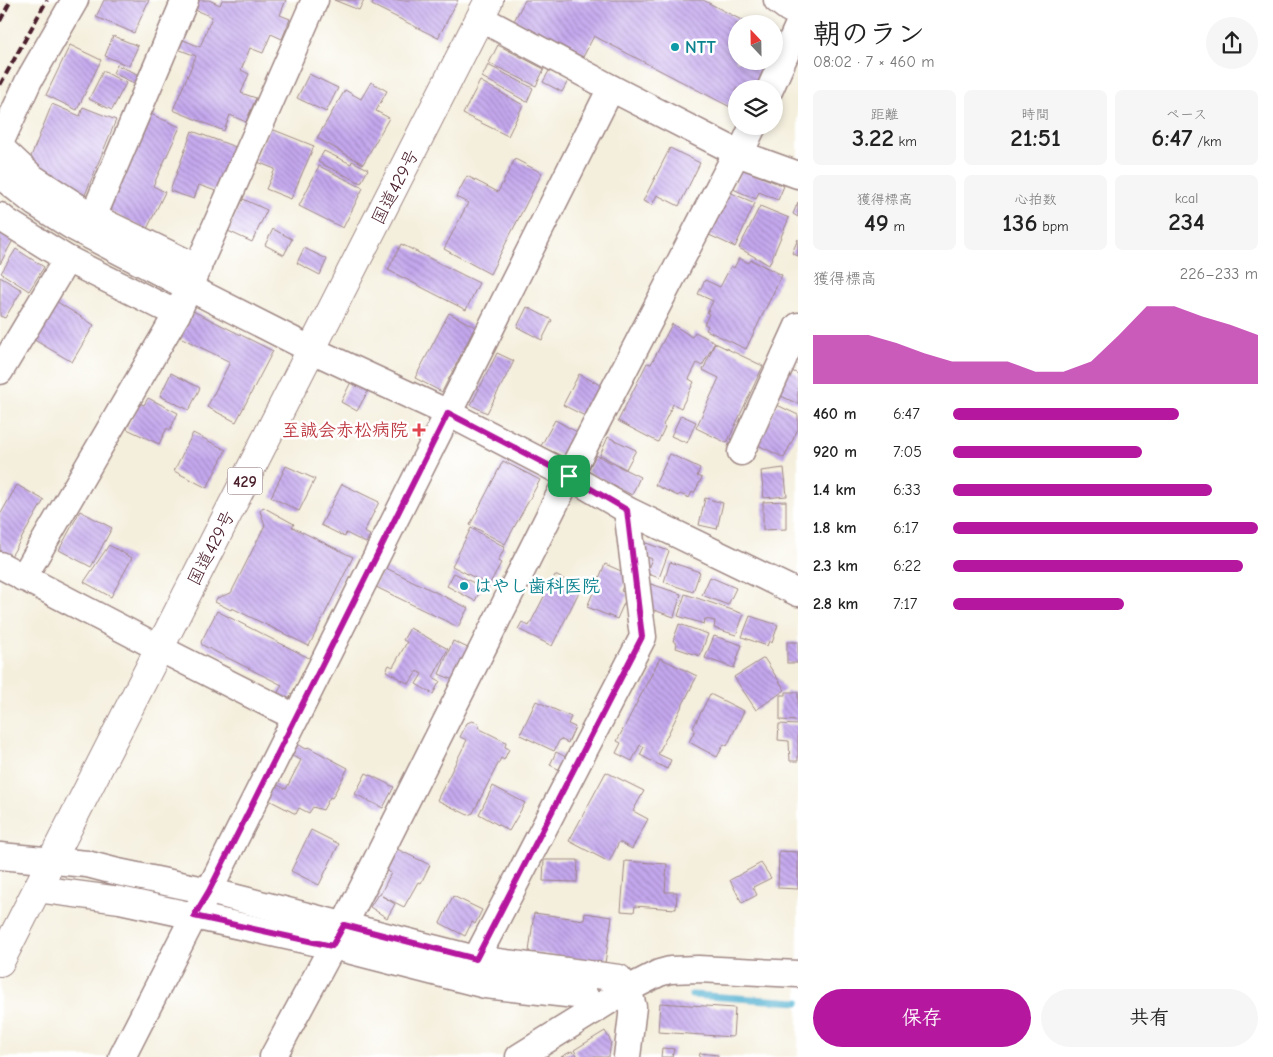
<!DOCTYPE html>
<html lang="ja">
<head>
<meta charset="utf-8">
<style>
	:root { --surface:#fff; --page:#f6f6f6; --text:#222; --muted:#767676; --accent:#b5179e }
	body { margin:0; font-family:"Comic Neue","Klee One",sans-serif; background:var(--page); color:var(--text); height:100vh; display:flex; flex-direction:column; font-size:19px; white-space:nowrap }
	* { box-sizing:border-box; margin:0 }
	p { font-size:16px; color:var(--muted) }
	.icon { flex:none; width:28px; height:28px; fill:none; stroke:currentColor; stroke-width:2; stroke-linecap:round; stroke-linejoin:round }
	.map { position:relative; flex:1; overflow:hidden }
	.drawer { display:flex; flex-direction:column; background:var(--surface); width:475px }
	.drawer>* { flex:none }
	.needle { width:32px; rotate:338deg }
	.tools { position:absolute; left:728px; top:15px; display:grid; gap:10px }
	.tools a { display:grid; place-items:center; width:55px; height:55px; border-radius:50%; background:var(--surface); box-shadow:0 2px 8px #0003; font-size:25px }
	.pin { position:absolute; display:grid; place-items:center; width:42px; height:42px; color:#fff; margin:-21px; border-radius:10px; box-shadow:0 2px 8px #0006 }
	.round { display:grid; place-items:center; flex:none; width:52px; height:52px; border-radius:26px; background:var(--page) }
	.overview { display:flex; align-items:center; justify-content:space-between; height:85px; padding:0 15px }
	h1 { font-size:28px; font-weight:600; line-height:38px }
	.metrics { display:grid; grid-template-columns:repeat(3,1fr); gap:8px; height:85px; padding:5px 15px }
	.metrics div { display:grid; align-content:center; border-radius:8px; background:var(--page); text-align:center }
	.metrics b { font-size:25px; font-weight:600 }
	.metrics small { font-size:14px; font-weight:400 }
	.metrics p { font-size:14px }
	.chart { height:140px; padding:10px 15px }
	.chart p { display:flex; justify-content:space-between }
	.chart svg { width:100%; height:90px; margin-top:5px; fill:var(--accent); opacity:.7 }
	.cta { display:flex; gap:10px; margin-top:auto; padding:10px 15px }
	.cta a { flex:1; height:58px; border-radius:30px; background:var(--accent); color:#fff; font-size:20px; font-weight:600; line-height:58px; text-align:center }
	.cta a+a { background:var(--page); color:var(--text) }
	ul { padding:0 15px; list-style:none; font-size:16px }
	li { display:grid; grid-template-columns:80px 60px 1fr; align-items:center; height:38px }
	li i { height:12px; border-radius:6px; background:var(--accent) }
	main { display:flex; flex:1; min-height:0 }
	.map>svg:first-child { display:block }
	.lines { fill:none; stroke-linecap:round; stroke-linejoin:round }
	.stream { stroke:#51b0d0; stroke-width:7 }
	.building { fill:url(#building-back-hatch) }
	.minor-casing { stroke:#9f8784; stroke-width:29 }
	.highway-casing { stroke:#9f8784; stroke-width:30 }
	.minor { stroke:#fff; stroke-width:26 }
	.highway { stroke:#fff; stroke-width:28 }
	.rail { stroke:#4a1f2b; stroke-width:4; stroke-dasharray:8 4; stroke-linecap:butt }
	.route-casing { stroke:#fff; stroke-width:10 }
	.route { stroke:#b5179e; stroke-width:6 }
	.culture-dot { fill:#0f9aa8; stroke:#fff; stroke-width:2 }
	.health-dot { fill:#e0444e; stroke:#fff; stroke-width:2 }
	.labels { text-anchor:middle; stroke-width:5; stroke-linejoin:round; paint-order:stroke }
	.shield { fill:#fff; stroke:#80626b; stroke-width:1 }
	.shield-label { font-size:16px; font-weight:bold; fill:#4a1f2b }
	.culture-label { font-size:18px; font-weight:bold; fill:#0d838f; stroke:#fff; text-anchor:start }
	.street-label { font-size:18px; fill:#4a1f2b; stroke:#fff }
	.health-label { font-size:18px; font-weight:bold; fill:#be3a42; stroke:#fff; text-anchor:end }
</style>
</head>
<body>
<main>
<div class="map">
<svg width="798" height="1057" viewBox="0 0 798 1057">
	<defs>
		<pattern id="building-back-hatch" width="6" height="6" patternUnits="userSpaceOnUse" patternTransform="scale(1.25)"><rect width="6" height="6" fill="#c4a8ee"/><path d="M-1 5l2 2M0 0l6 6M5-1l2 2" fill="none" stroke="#a188c1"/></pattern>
	</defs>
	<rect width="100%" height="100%" fill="#fff"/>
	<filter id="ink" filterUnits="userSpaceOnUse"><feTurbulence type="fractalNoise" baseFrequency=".02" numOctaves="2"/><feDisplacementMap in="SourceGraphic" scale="10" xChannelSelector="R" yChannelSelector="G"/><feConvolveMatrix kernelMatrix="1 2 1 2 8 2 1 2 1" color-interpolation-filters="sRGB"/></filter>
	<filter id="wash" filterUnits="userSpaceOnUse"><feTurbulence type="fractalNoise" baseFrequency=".0096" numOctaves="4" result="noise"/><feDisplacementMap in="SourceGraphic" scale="20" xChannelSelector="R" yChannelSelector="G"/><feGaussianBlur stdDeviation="1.12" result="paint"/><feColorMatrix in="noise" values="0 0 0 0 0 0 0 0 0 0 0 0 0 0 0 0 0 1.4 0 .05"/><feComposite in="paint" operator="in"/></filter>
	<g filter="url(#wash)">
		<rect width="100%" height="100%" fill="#f4efdd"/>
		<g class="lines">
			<g class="stream">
				<polyline points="172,898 195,903"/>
				<polyline points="692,995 798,1002"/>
			</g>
		</g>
		<g id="blocks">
			<g class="building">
				<polygon points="104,0 149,0 134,33 96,17"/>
				<polygon points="193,0 209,0 220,5 222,0 286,0 280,15 290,19 282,39 271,34 263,53 250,48 241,70 249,74 241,93 256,98 246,122 230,115 224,131 173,110 196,56 175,48 179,38 200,47 212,17 190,8"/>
				<polygon points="334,0 364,0 359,10"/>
				<polygon points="374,0 458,0 438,38 372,5"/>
				<polygon points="525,0 703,0 749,24 736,24 736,61 774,61 759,89 736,89 736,110 594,36 583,57 514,21"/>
				<polygon points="113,36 138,46 129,66 105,56"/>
				<polygon points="70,45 101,60 77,110 46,95"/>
				<polygon points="498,45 544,69 536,86 489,63"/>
				<polygon points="117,65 142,76 138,85 113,73"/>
				<polygon points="488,65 533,88 527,102 482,77"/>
				<polygon points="550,69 569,79 562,92 543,82"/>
				<polygon points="103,71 126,83 112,110 89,99"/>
				<polygon points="309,74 338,88 326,112 297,98"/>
				<polygon points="480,81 523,105 508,136 463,114"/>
				<polygon points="371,82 387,91 376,111 389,118 363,164 317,138 345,90 361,99"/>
				<polygon points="52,104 80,116 83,107 116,120 85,195 51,182 54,174 28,164"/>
				<polygon points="146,112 180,127 153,186 165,192 147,229 101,207"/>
				<polygon points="269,128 314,146 291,199 266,189 275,169 255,161"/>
				<polygon points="192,131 241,149 224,194 199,185 194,199 170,191"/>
				<polygon points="670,148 700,163 679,206 657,195 652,205 643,201"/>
				<polygon points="324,151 351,164 352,161 368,169 361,183 318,162"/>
				<polygon points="515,159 542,173 490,274 444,249 468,203 456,197 467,176 498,192"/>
				<polygon points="319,166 363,188 343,228 299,206"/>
				<polygon points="741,169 784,186 778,200 759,192 756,199 733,189"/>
				<polygon points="729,192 755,203 735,247 707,234"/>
				<polygon points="243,199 267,210 252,242 228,231"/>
				<polygon points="798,202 798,217 793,214"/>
				<polygon points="760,206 789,218 769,265 739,248"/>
				<polygon points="273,229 292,239 284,255 265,245"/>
				<polygon points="0,233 13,240 0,264"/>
				<polygon points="798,239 798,256 792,253"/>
				<polygon points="401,244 479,283 466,310 388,270"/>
				<polygon points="304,248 327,259 320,275 297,263"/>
				<polygon points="16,249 44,267 29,291 1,273"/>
				<polygon points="739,258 749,263 751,260 782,275 746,349 706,330 708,326 704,324 709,314 707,313 713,301 698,294 705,280 720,287 731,266 734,268"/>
				<polygon points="0,277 22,290 5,318 0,316"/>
				<polygon points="54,300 94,325 72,362 31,338"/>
				<polygon points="527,307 552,320 542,340 517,327"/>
				<polygon points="193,311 273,351 236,422 207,407 230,362 180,337"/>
				<polygon points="449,313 475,327 442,392 415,378"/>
				<polygon points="672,324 692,337 695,332 715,342 702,366 697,363 689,379 694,382 681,408 673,404 663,425 665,427 658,442 618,421 647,363 651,364"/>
				<polygon points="715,343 763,366 727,443 696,428 719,378 703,370"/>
				<polygon points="497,353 514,361 487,413 471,405"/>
				<polygon points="788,369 798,374 798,404 777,394"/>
				<polygon points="171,373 200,388 189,410 160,396"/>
				<polygon points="579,374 604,387 589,418 563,405"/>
				<polygon points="351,382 368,391 357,411 341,402"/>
				<polygon points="148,398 178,413 170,430 167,428 159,444 127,429 139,403 144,405"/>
				<polygon points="777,405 798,415 798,429 784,458 758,445"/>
				<polygon points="681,415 696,422 687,443 671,436"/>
				<polygon points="555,420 577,432 564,457 541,446"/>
				<polygon points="193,433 226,450 207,488 174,471"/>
				<polygon points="608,437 636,450 626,469 600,455"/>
				<polygon points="670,454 700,468 697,476 702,478 694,493 692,492 689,498 680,494 678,496 655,485"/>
				<polygon points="596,455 640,477 632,495 587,472"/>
				<polygon points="503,461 540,480 505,544 470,525"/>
				<polygon points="286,466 315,479 299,511 271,497"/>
				<polygon points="784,468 787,496 764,498 761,471"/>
				<polygon points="342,484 379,502 364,532 370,535 366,543 346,533 345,537 321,525"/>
				<polygon points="17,485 44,500 10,558 0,552 0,515"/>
				<polygon points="705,498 723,503 717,529 699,525"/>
				<polygon points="786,501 786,529 763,530 763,502"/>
				<polygon points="263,507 294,524 292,527 353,557 309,646 232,608 231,610 215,602 217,598 231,593 265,525 260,511"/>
				<polygon points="80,511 112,528 91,567 59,550"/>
				<polygon points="471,528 505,547 498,561 501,563 489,585 452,566"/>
				<polygon points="646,543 669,551 659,578 646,573 652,559 641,554"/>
				<polygon points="109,545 132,558 111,597 84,582"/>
				<polygon points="670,562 700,572 693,592 664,582"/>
				<polygon points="605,564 628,574 621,591 628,594 617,619 587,607"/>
				<polygon points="384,567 468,608 458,627 374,586"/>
				<polygon points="454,573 482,587 475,601 447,586"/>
				<polygon points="555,575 581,588 552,646 518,629 522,622 529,626"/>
				<polygon points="710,577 736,588 728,605 702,595"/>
				<polygon points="651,584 681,594 674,617 648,608 646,599"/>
				<polygon points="685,594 744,614 736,635 714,628 715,621 705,619 704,624 678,616"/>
				<polygon points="217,611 311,659 288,701 276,696 282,685 202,645 201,642"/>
				<polygon points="750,616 778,625 772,643 769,641 767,646 742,637"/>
				<polygon points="679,624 708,634 700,656 676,648 677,644 673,641"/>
				<polygon points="410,628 448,649 433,677 440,681 433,694 416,684 422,674 417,671 409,684 386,671 389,665 393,667 407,642 403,640"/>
				<polygon points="714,636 742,645 734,668 705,658"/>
				<polygon points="453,641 470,649 456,681 439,674"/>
				<rect x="787" y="642" width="11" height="21"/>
				<polygon points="660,658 697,676 658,754 671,760 667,769 640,755 644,747 640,745 632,761 616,753 621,743 617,741"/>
				<polygon points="764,658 785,690 756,710 734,677"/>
				<polygon points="786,692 798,692 798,721 780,720 780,695 786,695"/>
				<polygon points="710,694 744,711 727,746 724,744 717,757 689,742 695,730 693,728"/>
				<polygon points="536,701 571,717 568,724 575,727 568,743 560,739 554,751 520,735"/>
				<polygon points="472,721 478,723 480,729 506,742 505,747 509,749 504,760 501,758 473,813 468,815 437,800 467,740 460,737 467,723"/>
				<polygon points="779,724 798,725 798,761 790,761 789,741 778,740"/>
				<polygon points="296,743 306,749 308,747 348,768 332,798 330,797 323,810 313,807 309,813 299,808 296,814 265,798 273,783 286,789 301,760 290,755"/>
				<polygon points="556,752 568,758 562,771 550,765"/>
				<polygon points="606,772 644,791 633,811 648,819 632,849 619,842 609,862 569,841"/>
				<polygon points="366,773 394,787 383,808 355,794"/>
				<polygon points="493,786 525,803 509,831 479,814"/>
				<polygon points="311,830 339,844 319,885 291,871"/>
				<polygon points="397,849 430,865 421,883 418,882 404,907 382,896 395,904 387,918 370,907 378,894 380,895 391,873 385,870"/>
				<polygon points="779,851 798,852 798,889 778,888"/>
				<polygon points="544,860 578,860 577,882 543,881"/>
				<polygon points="625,861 667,864 665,892 677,892 676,909 635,906 634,912 621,911"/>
				<polygon points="761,863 771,878 753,887 757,895 742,903 730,880"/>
				<polygon points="453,896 482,910 475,924 472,922 465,936 440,923"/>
				<polygon points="534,913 584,920 585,913 612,917 605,963 529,952"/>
				<polygon points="660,1003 735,1008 733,1037 658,1032"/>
				<polygon points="605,1031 611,1042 609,1056 607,1057 578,1057 574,1050"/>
				<polygon points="662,1048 674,1049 672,1057 661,1057"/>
				<polygon points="572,1051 575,1057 561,1057"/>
				<polygon points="700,1053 718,1055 718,1057 699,1057"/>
			</g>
		</g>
	</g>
	<g filter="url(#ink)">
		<use href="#blocks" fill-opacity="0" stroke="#9f8784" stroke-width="1"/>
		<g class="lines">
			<defs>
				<g id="minor">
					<polyline points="777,0 789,9 798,9"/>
					<polyline points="480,18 611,88 740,154 798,175"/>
					<polyline points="770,89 798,26"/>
					<polyline points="0,143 29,80 75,0"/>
					<polyline points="0,147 33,178 93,217 198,268"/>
					<polyline points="740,154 753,126"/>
					<polyline points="1,176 35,203 73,227 190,288 312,350 448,413 569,476 627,510 798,593"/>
					<polyline points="0,216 6,221 67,259 177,314 315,0"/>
					<polyline points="93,217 185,0"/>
					<polyline points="0,371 67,259"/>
					<polyline points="741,452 798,326"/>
					<polyline points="0,565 159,648 295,717"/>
					<polyline points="23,578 177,314"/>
					<polyline points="0,856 87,864 118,872 209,891 476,959 619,978 628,989 633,1007 627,1057"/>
					<polyline points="37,889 120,900 332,946 485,985 585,996 593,1011"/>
					<polyline points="476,959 643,637 627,510"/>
					<polyline points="122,1057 194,916 209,891 611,88"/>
					<polyline points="273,1057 344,925 569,476 737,152"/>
					<polyline points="519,1057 628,989 659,973 670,970 698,969 798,974"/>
				</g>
				<polyline id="highway" points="0,962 489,0"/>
			</defs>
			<use href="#minor" class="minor-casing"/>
			<use href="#highway" class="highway-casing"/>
			<use href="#minor" class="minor"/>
			<use href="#highway" class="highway"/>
			<g class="rail">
				<polyline points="0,21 11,0"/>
				<polyline points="0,85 47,0"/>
			</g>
		</g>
	</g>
	<g class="lines" filter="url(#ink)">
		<defs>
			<polygon id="route" points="448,413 569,476 627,510 642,637 476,959 344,925 332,946 194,916 209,891"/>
		</defs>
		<use href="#route" class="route-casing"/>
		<use href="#route" class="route"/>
	</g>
	<g class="culture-dot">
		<circle cx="675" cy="47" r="5"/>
		<circle cx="464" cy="586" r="5"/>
	</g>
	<path class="health-dot" d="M416.5 422.5h5v5h5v5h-5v5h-5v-5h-5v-5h5z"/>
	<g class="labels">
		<rect class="shield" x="227.5" y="467.5" width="35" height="27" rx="4"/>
		<g class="shield-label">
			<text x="245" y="487">429</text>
		</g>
		<g class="culture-label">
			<text x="685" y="53">NTT</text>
			<text x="474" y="592">はやし歯科医院</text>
		</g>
		<g class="street-label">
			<text transform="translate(395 187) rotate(-63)" y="6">国道429号</text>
			<text transform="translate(211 548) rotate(-63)" y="6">国道429号</text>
		</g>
		<g class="health-label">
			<text x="408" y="436">至誠会赤松病院</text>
		</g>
	</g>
</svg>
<div class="tools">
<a><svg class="needle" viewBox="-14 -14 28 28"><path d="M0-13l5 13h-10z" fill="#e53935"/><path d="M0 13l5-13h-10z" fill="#767676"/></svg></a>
<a><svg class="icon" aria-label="layers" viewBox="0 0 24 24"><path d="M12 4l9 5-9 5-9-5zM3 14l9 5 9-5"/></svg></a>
</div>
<div class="pin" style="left:569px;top:476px;background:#1e9e55"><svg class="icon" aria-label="arrive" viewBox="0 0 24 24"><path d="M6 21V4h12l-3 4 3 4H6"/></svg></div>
</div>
<section class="drawer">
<div class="overview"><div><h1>朝のラン</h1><p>08:02 · 7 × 460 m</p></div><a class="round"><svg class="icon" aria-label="share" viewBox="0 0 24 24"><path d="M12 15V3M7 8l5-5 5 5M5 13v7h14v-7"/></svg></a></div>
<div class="metrics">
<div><p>距離</p><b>3.22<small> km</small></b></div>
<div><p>時間</p><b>21:51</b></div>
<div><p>ペース</p><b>6:47<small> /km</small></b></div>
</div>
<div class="metrics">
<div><p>獲得標高</p><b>49<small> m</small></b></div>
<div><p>心拍数</p><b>136<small> bpm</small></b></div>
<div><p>kcal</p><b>234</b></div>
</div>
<div class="chart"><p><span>獲得標高</span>226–233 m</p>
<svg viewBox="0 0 160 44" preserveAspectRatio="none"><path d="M0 44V20L10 20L20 20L30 24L40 29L50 33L60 33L70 33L80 38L90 38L100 33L110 20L120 6L130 6L140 11L150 15L160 20V44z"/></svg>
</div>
<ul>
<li><b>460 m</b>6:47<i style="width:74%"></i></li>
<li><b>920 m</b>7:05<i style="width:62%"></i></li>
<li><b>1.4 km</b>6:33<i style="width:85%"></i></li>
<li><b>1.8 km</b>6:17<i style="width:100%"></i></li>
<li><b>2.3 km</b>6:22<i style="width:95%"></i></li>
<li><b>2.8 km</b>7:17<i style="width:56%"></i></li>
</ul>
<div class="cta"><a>保存</a><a>共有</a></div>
</section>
</main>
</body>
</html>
